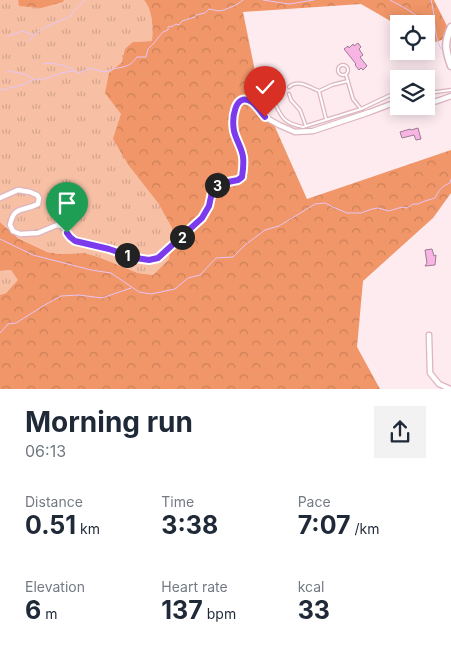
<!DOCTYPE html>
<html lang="en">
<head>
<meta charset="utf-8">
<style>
	:root { --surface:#fff; --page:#f2f2f3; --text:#1f2937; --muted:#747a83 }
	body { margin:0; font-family:Inter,sans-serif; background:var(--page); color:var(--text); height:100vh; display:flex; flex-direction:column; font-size:19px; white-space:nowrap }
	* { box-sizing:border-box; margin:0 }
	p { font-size:16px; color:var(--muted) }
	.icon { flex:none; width:28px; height:28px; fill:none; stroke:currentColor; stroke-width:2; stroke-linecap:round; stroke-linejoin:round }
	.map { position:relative; height:389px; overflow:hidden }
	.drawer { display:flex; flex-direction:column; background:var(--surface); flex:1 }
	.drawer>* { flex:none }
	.fabs { position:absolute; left:390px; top:15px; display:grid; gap:10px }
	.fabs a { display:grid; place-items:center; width:45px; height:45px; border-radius:0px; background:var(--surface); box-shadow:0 2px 12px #0003; font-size:25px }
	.pin { position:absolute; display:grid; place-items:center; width:42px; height:42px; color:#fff; margin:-51px -21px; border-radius:50% 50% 50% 0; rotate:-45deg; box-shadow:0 0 5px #0007 }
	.pin .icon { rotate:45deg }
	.km { position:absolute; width:25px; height:25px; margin:-12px; border-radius:50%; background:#222; color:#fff; font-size:14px; line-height:25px; text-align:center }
	.round { display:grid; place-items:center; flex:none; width:52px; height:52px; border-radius:0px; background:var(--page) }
	.headline { display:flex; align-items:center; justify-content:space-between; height:85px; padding:0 25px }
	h1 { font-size:28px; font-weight:700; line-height:38px }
	.figures { display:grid; grid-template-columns:repeat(3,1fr); gap:8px; height:85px; padding:5px 25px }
	.figures div { display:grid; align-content:center }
	.figures b { font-size:25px; font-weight:700 }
	.figures small { font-size:14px; font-weight:400 }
	.figures p { font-size:14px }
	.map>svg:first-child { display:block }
	.grass { fill:url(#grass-tufts) }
	.forest { fill:url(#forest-crowns) }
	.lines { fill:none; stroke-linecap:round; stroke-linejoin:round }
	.stream { stroke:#e6c5f6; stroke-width:1 }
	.building { fill:#f8b4e3; stroke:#9c7c92 }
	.lane-casing { stroke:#ddb4bf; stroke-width:4.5 }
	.street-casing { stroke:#ddb4bf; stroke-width:7 }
	.secondary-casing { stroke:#ddb4bf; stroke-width:9 }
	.lane { stroke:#fff; stroke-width:2 }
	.street { stroke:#fff; stroke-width:4.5 }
	.secondary { stroke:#fff; stroke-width:6 }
	.route-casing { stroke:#fff; stroke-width:10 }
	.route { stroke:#7c3aed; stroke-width:6 }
</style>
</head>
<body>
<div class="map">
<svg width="451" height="389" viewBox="0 0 451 389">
	<defs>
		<pattern id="grass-tufts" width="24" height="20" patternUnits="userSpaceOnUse" patternTransform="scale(1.25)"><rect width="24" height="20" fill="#f7c0a5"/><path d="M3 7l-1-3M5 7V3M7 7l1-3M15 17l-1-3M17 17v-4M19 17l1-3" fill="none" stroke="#d3a48d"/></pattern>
		<pattern id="forest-crowns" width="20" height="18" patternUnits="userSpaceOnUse" patternTransform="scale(1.25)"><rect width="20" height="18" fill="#f09668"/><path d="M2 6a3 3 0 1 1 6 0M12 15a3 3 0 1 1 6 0" fill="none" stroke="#cd8059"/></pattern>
	</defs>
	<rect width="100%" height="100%" fill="#fdebf0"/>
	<g class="grass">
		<path d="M 0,0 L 18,0 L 20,6 L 62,2 L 64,0 L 144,0 C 153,11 153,28 152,41 L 133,42 L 122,62 L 109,73 L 121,114 L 129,166 L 158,203 L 172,228 L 169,259 L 153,275 L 138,273 L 101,258 L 85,253 L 60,254 L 47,252 L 19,238 L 0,222 Z"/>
		<polygon points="11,270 19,280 6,293 0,295 0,271"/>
	</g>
	<g class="forest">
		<polygon points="18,0 64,0 63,2 41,8 19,6"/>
		<path d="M 144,0 L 434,0 L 451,34 L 451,37 L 429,44 L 426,42 L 426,24 L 399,24 L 399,26 L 361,4 L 243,12 L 259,91 L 307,199 L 451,150 L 451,193 L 433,218 L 363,281 L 357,347 L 380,389 L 0,389 L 0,295 L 6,293 L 18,280 L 11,270 L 0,271 L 0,222 L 18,238 L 47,252 L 60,254 L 85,253 L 101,258 L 138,273 L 153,275 L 169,259 L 172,228 L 158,203 L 129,166 L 113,139 L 121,114 L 105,93 L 109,73 L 122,62 L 125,49 L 133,42 L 152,41 C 153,28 153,11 144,0 Z"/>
	</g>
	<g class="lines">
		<g class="stream">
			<polyline points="263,0 289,4 314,0"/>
			<path d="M 390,0 C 403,7 416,13 425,24"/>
			<path d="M 431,0 C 436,16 433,34 441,49"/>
			<polyline points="426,25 435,31"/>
			<polyline points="8,36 23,31 33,35 39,32 43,28 71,16 72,13 85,0"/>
			<polyline points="29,41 33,36"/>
			<path d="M 43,64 C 50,62 69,65 74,71"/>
			<polyline points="8,71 25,74 33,79"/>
			<path d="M 0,91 L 2,89 L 4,90 C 10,87 16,87 22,85 C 28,83 32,79 39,79 L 41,80 L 59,74 L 60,73 L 74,71 L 79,73 L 90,68 L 103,72 L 112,70 L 112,69 C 124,67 130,67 137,57 L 146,57 L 148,49 L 155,42 L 157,39 L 163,32 L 168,30 L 168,27 L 173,26 L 176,24 L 179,25 L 182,21 L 195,17 L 196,15 L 205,13 L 209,9 L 219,11 L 224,10 L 236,5 L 243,0"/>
			<path d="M 0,239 L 33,255 L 91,270 L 111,273 L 139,292 L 151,294 L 175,289 L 188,278 L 200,275 L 216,258 L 233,257 L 245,245 L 265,230 L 279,226 L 315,204 L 325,203 L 335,208 L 347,213 L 361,213 L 372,209 L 378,208 L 389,211 L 402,207 L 407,208 L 413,204 L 418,204 L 425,201 L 435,198 C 439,190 442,186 450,183 L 451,179"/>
			<polyline points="0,333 8,324 16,323 43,306 61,296 79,295 102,298 131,288"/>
		</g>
	</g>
	<g class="building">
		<polygon points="358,43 361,47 359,49 363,55 360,57 367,66 363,70 361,68 359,70 355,65 356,64 344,49 348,46 349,48 353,44 354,46"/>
		<polygon points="418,128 421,139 416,140 414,135 402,138 400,132 410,129 411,130"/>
		<polygon points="432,249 434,256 436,255 435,265 425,266 427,263 425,250"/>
	</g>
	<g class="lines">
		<defs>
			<g id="lane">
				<circle cx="343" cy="70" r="5"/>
				<polyline points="346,75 353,99 361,109 399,91"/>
				<path d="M 289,87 C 298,79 309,87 319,91 L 332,85 L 348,81"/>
				<polyline points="319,91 326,119"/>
				<polyline points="426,91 436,92 451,90"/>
				<polyline points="289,94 291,100 300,110 306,126"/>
				<path d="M 272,97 C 281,115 281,123 303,127 L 361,109"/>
			</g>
			<g id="street">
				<polyline points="426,103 437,101 451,96"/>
				<path d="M 0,198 L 18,190 L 30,192 L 37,195 L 39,198 L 38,204 C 23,212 14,205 10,225 L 13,231 L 20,234 L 38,233 L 57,225 L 62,226 L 70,237 L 75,241 L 109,249 L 136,258 L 149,260 L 158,258 L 202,218 L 209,206 L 212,191 L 218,184 L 238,180 L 242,177 L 244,166 L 243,155 L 234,130 L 234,123 L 236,105 L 240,101 L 245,100 L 251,102 L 265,117 L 279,125 L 295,132 L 313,131 L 370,112 L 399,101"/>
				<polyline points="429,335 430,373 439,384 450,389"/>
			</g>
			<path id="secondary" d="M 451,27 C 444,43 445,49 451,66"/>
		</defs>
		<use href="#lane" class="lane-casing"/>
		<use href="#street" class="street-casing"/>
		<use href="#secondary" class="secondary-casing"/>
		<use href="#lane" class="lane"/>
		<use href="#street" class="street"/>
		<use href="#secondary" class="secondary"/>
	</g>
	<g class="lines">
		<defs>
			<path id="route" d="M 67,233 L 70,237 L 75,241 L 109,249 L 136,258 L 149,260 L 158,258 L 202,218 L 209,206 L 212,192 L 218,184 L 238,180 L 242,177 C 243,170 244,164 243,157 C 242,148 236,140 234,131 C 232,120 234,91 252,102 C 257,106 261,112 265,117"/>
		</defs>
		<use href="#route" class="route-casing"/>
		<use href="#route" class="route"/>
	</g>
</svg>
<div class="fabs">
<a><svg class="icon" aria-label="locate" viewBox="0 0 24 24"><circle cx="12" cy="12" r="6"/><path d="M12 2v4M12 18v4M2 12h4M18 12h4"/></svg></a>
<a><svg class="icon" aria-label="layers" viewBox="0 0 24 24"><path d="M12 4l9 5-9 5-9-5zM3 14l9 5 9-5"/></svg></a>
</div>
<div class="pin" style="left:67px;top:233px;background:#1e9e55"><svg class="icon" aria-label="arrive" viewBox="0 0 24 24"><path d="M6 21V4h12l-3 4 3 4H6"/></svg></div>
<div class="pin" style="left:265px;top:117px;background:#d93025"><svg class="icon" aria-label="check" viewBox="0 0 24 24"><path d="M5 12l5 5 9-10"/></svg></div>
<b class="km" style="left:127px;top:255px">1</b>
<b class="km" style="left:182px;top:237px">2</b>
<b class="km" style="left:217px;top:185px">3</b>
</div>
<section class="drawer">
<div class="headline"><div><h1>Morning run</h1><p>06:13</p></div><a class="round"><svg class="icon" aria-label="share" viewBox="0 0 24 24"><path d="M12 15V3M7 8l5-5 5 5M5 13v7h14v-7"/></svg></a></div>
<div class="figures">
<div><p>Distance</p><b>0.51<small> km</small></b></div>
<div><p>Time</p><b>3:38</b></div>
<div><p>Pace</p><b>7:07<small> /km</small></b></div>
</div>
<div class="figures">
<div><p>Elevation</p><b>6<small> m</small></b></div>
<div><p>Heart rate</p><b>137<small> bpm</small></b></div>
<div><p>kcal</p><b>33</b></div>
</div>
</section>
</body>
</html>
